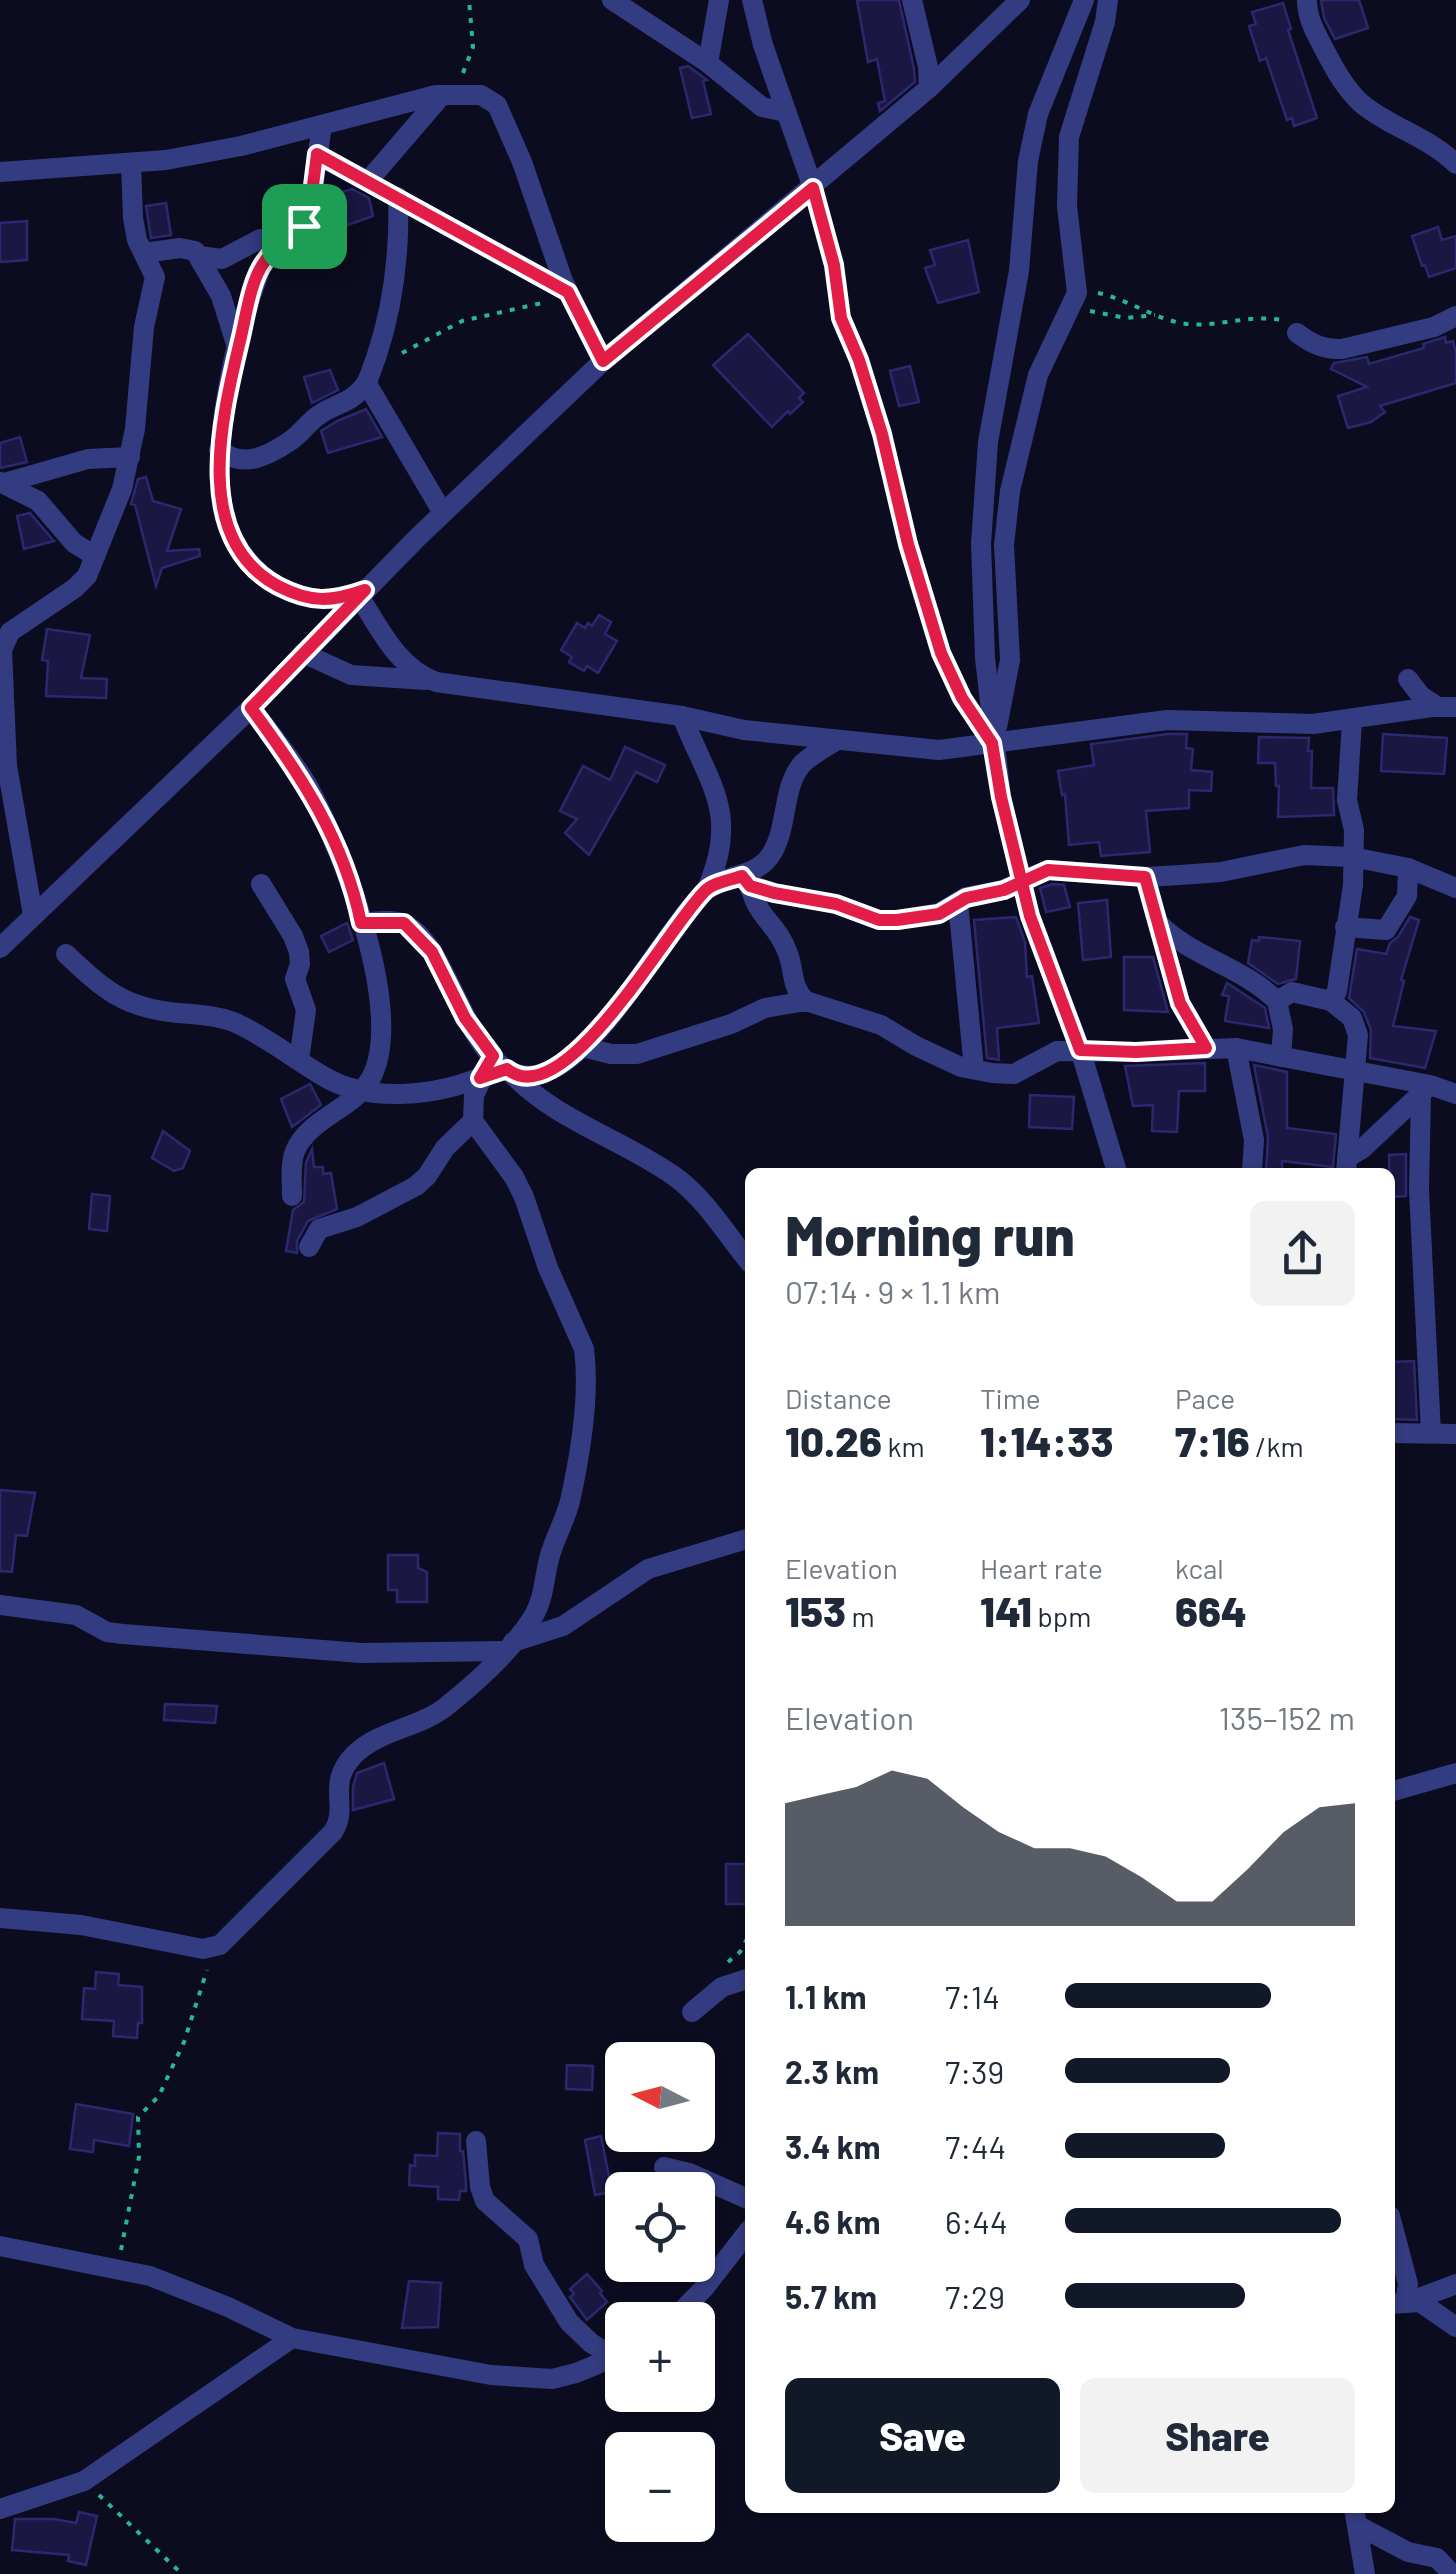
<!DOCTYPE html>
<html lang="en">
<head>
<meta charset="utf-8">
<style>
	:root { --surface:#fff; --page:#f2f2f3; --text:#1f2937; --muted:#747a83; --accent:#111827 }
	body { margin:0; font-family:Barlow,sans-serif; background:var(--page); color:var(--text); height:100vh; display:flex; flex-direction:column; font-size:38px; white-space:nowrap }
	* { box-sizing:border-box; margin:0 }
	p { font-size:32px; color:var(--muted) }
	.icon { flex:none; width:55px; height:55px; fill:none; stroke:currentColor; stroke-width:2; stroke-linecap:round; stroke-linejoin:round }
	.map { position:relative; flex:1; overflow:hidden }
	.side { position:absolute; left:745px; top:1168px; width:650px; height:1345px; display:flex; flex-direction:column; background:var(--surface); border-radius:15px; box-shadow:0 2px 8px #0004 }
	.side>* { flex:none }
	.needle { width:65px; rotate:276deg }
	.controls { position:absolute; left:605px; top:2042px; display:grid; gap:20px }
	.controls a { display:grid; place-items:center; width:110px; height:110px; border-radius:15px; background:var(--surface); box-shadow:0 2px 8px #0004; font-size:50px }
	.pin { position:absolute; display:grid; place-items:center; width:85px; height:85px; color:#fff; margin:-42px; border-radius:20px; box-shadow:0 5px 15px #0006 }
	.round { display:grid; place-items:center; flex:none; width:105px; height:105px; border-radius:15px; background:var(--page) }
	.headline { display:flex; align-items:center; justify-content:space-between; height:170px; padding:0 40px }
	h1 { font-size:55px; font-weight:800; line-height:75px }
	.metrics { display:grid; grid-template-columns:repeat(3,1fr); gap:15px; height:170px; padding:10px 40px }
	.metrics div { display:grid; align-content:center }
	.metrics b { font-size:42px; font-weight:800 }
	.metrics small { font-size:28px; font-weight:400 }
	.metrics p { font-size:28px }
	.chart { height:280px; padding:20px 40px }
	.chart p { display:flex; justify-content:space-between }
	.chart svg { width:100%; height:180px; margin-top:10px; fill:var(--accent); opacity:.7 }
	.primary-button { display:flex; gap:20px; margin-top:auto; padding:20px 40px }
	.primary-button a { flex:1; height:115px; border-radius:15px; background:var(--accent); color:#fff; font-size:40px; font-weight:800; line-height:115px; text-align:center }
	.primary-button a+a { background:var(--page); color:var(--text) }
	ul { padding:0 40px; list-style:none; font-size:32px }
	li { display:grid; grid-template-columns:160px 120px 1fr; align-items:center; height:75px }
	li i { height:25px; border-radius:12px; background:var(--accent) }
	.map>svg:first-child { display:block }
	.building { fill:#1a1742; stroke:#2c286f; stroke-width:2.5 }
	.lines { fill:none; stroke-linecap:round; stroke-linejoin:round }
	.path { stroke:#28b69a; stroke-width:4; stroke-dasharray:5 8; stroke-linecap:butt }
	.minor { stroke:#343c81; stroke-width:20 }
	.route-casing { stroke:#fff; stroke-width:20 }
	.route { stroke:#e11d48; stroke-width:12 }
</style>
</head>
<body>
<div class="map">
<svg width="1456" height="2574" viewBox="0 0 1456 2574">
	<rect width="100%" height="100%" fill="#0c0c20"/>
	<g class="building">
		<polygon points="857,0 899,0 914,69 915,82 880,111 878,103 885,101 877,59 868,62"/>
		<polygon points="1321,0 1359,0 1368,28 1335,39 1324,18"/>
		<polygon points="1283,3 1291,29 1288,30 1317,118 1294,126 1292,118 1287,120 1266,58 1260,61 1249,26 1256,24 1252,12"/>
		<polygon points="688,66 707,80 703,81 711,114 692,118 680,68"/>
		<polygon points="352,189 369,198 373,216 325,233 322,222 326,197"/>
		<polygon points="166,203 171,235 151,238 146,206"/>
		<polygon points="27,221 27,260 0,262 0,223"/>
		<polygon points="1438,227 1442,240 1456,236 1456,268 1429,277 1425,265 1422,266 1412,236"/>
		<polygon points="968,240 979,292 938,303 925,268 935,265 930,250"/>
		<polygon points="748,334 804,393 799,398 803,402 790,414 788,411 772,427 713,365"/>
		<polygon points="1445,337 1446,343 1453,341 1456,353 1456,383 1380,406 1385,412 1371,422 1348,428 1338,396 1367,387 1331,369 1334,363 1367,357 1369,364 1424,348 1423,344"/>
		<polygon points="910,366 919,402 899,406 890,371"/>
		<polygon points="330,370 338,390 312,403 304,377"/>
		<polygon points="366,409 382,437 328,453 321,431 337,421"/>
		<polygon points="20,437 27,462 0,468 0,443"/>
		<polygon points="146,477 153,501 181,509 167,551 199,549 200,556 162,568 156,586 135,505 131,504 138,479"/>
		<polygon points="30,513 53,540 54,541 24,549 17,516"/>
		<polygon points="599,615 611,622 605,634 617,641 598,673 587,666 584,671 569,662 572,657 561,650 577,623 585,628 588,623 592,626"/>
		<polygon points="47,629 90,635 81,678 107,679 106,698 46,696 48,661 42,660"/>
		<polygon points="1168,734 1187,734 1186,748 1193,749 1191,770 1212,772 1211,791 1189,790 1189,808 1146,811 1150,852 1101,856 1099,842 1069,845 1065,794 1062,795 1058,771 1094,765 1091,744"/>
		<polygon points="1383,734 1447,738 1444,774 1381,771"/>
		<polygon points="1259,737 1309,738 1308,751 1312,751 1311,788 1333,788 1334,815 1278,817 1279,786 1276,786 1275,763 1258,763"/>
		<polygon points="625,747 665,765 657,782 636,772 589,855 565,833 577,819 560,811 583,766 610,780"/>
		<polygon points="1053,884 1064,885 1070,907 1046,912 1040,888"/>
		<polygon points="1107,900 1111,957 1083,960 1078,903"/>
		<polygon points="1016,917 1025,942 1027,977 1032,976 1039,1023 997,1028 999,1060 994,1059 987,1058 974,920"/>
		<polygon points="1410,917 1419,920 1401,980 1404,981 1393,1026 1436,1031 1425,1068 1370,1058 1371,1030 1364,1012 1349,998 1357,949 1386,954 1390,943 1398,937"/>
		<polygon points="347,923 353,940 329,952 321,936"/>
		<polygon points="1259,937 1300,941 1296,979 1278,984 1248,963 1252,940 1259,941"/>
		<polygon points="1124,957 1153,957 1168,1012 1124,1010"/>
		<polygon points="1227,983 1265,1008 1269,1028 1225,1021 1229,996 1222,995"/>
		<polygon points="1205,1063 1205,1091 1179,1091 1177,1132 1152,1131 1153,1105 1133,1106 1125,1066"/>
		<polygon points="1254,1065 1287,1072 1287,1128 1336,1134 1333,1167 1282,1161 1282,1172 1266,1172 1268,1137"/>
		<polygon points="310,1084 321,1105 292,1127 281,1099"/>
		<polygon points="1030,1095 1074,1097 1072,1129 1029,1127"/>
		<polygon points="163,1131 190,1151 183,1168 174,1171 152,1158"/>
		<polygon points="312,1149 314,1167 323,1167 323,1174 331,1173 337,1209 308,1221 297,1241 297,1253 286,1251 293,1210 304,1202 306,1163"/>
		<polygon points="1406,1154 1406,1196 1390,1197 1389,1155"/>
		<polygon points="92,1194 110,1196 107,1231 89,1229"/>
		<polygon points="1414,1361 1417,1420 1390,1419 1390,1362"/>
		<polygon points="0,1490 35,1493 27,1536 16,1535 12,1572 0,1571"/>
		<polygon points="388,1555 418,1555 418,1568 427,1572 427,1602 397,1602 397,1590 388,1590"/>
		<polygon points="165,1704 217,1706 215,1723 164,1720"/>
		<polygon points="384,1763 394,1799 353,1810 353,1787 357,1773"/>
		<rect x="726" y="1864" width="24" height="40"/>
		<polygon points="96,1972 119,1974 118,1985 142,1987 142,2023 138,2023 137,2038 113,2036 114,2021 82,2019 84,1988 95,1989"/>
		<polygon points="567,2065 593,2066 592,2090 566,2089"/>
		<polygon points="76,2104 133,2114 129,2146 94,2140 93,2152 70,2149"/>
		<polygon points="438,2133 460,2134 460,2151 463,2151 466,2184 466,2191 460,2191 459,2200 438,2199 438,2187 409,2185 410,2165 415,2166 415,2155 437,2156"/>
		<polygon points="601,2136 612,2192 595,2195 585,2140"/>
		<polygon points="587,2274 602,2291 600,2293 607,2302 587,2320 570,2297 574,2294 570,2289"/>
		<polygon points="409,2281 441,2283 438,2327 402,2328"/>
		<polygon points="79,2512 97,2516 86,2565 68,2561 69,2555 12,2550 15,2519 54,2519 76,2523"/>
	</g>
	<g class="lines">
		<g class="path">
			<polyline points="463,73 473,47 469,0"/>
			<polyline points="819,207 834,265 841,318 859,360 882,434 907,544 941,653 969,707"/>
			<path d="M 1098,293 C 1130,300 1156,320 1187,324 C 1219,327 1250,314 1282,320"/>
			<polyline points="1090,311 1126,318 1155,315"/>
			<polyline points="402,353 462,321 542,303"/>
			<polyline points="728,1962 740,1952 750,1933"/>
			<polyline points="121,2250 139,2157 138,2117 159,2096 163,2087 184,2042 207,1970"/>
			<polyline points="99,2495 182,2574"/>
		</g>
		<g class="minor">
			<polyline points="612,0 708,63 762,107 786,112"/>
			<polyline points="752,0 763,45 813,188"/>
			<polyline points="912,0 928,67 929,88"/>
			<polyline points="1084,0 1038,114 1028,161 1019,271 988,442 981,544 985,658 1001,797 1030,916 1080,1049 1117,1172"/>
			<path d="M 1307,0 C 1307,17 1314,30 1322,45 C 1333,66 1344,88 1362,104 C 1391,128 1429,137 1456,164"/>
			<polyline points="708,63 719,0"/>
			<path d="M 322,125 L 309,217 C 298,239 268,248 259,273 C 236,334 209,451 224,514 C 230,542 252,572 278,586 C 307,601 328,603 358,593"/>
			<polyline points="317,154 568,292"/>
			<polyline points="0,172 166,160 241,146 436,95 481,95 497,105 522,162 563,281 603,361"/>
			<polyline points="368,181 442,95"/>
			<polyline points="144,253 180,248 195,251 221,296 237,347"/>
			<polyline points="199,256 222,259 260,239 285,241"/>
			<path d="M 1297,333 C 1312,344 1324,350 1342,349 L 1434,327 L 1456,316"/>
			<polyline points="367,384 443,513"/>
			<path d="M 219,450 C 244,469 268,456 290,441 C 301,434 308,422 319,415 C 334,404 352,403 364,386 C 370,378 372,367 376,358 C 394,304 400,253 398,197"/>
			<polyline points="0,482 38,501 74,543 95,556"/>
			<polyline points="4,483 88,459 130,457"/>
			<path d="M 359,596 C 380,629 397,667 436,682 L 682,716 L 744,730 L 939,750 L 1167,720 L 1313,724 L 1432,707 L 1456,707"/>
			<polyline points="303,653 351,675 426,680"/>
			<polyline points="1408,679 1421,696 1438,707"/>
			<path d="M 251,708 C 271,734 293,760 309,788 C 342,850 406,1012 371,1078 C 354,1109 309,1118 295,1151 C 290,1164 292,1181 292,1196"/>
			<path d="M 682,716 C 709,785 740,812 707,889"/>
			<polyline points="997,727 1010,660 1004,545 1010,491 1038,375 1077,293 1067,206 1069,137 1105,22 1108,0"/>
			<path d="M 743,877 C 752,886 751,895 757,905 C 767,923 778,928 787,951 C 795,969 790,987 806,1001"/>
			<polyline points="1145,877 1180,1003 1206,1048"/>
			<polyline points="261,884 293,936 299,952 300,964 295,979 306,1010 299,1060"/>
			<polyline points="751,885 774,893 836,904 879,920 897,920 939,913 966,897 1003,890 1048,870 1145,877 1180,875 1221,872 1304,855 1352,857 1408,868 1456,888"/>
			<polyline points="958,902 974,1069"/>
			<polyline points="33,915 7,766 2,650 10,632 75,588 87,576 122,489 135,429 144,327 155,277 137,240 133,218 131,165"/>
			<path d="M 361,923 C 374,922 394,918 406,925 C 455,949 472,1101 546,1072 C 604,1050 659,938 705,891 C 723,873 754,879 770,856 C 789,829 781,787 803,763 C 812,755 824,748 834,742"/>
			<path d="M 1160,925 C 1194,958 1243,967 1277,1001 L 1283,1029 L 1281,1057"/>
			<polyline points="1345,927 1386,930 1407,896 1408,868"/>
			<polyline points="0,948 251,708 417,538 603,361 929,88 1020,0"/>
			<path d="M 66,954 C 104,990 124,1008 178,1013 C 196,1014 222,1016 238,1024 C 268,1038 294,1059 323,1076 C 369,1104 438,1096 486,1075"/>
			<polyline points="1277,1001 1292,992 1331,1001 1337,991 1353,885 1354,830 1347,800 1352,721"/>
			<polyline points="1331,1001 1352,1018 1358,1035 1346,1172"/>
			<polyline points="583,1047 611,1054 637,1054 731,1024 765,1008 806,1001 881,1025 916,1046 961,1067 992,1073 1014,1074 1057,1051 1136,1052 1236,1048 1430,1085 1456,1094"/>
			<polyline points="1236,1048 1254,1140 1252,1172"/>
			<path d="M 512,1074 C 557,1121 622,1139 674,1176 C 705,1198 726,1234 750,1263"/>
			<polyline points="1421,1092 1419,1190 1431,1433"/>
			<polyline points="1347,1158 1362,1149 1428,1087"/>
			<polyline points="309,1247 319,1229 357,1217 416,1186 427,1176 445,1148 473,1121"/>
			<polyline points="1390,1433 1456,1434"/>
			<polyline points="0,1605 76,1615 107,1632 123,1634 361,1653 505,1651"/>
			<polyline points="513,1642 563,1626 648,1569 750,1538"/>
			<polyline points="1390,1792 1456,1773"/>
			<path d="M 0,1918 L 81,1925 L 203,1949 L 220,1945 L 333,1832 C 350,1806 325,1785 354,1755 C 380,1729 421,1728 448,1705 C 478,1681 512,1650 533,1617 C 544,1599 544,1579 549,1559 C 554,1539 565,1521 570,1501 C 580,1456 590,1395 584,1349 L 548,1268 L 524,1197 L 514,1177 L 473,1121 L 474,1095 L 493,1056"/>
			<polyline points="692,2012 722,1987 750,1978"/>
			<polyline points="476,2141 480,2187 485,2201 528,2239 534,2265 569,2322 591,2343 615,2358"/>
			<polyline points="664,2167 689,2173 750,2200"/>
			<polyline points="1390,2216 1408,2284 1405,2301"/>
			<polyline points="0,2246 150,2276 228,2307 292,2338 491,2375 552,2379 576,2373 622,2354"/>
			<polyline points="1414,2300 1456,2284"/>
			<polyline points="1390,2304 1420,2302 1456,2327"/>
			<polyline points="673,2320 705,2287 750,2229"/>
			<polyline points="1354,2508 1365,2574"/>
			<polyline points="0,2509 84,2481 292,2338"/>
			<polyline points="1357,2525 1408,2552 1437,2558 1452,2574"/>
		</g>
	</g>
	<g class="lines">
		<defs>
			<path id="route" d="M 304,226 C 291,236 275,247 265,261 C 250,281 246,317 240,341 C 222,417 191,539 278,586 C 311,603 331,602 365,590 L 251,708 C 301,775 344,840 361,923 L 404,923 L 432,952 L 465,1018 L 493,1056 L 480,1078 L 507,1069 C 565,1117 670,923 706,890 C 715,882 731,880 742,876 L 750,886 L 774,893 L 836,904 L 879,920 L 897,920 L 939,914 L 966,898 L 1004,890 L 1048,870 L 1145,877 L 1180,1003 L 1206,1048 L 1136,1052 L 1080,1050 L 1030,916 L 1001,797 L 992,743 L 962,698 L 941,653 L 908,544 L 882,434 L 859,360 L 841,318 L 834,265 L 813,188 L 603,361 L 568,292 L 317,154 L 309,217 L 304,226"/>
		</defs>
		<use href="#route" class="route-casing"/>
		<use href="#route" class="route"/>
	</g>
</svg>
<div class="controls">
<a><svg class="needle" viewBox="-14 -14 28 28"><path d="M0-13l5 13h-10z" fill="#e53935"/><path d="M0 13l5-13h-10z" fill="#747a83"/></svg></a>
<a><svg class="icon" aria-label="locate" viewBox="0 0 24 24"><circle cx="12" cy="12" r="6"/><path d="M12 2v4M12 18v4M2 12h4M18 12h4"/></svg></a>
<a>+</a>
<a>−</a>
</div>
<div class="pin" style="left:304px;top:226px;background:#1e9e55"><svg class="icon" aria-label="arrive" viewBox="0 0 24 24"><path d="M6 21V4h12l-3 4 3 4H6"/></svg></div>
<section class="side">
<div class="headline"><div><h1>Morning run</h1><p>07:14 · 9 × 1.1 km</p></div><a class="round"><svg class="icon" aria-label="share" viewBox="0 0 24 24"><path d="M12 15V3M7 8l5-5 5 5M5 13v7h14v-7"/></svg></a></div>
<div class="metrics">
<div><p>Distance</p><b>10.26<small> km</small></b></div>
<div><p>Time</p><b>1:14:33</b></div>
<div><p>Pace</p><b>7:16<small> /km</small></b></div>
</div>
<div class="metrics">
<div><p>Elevation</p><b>153<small> m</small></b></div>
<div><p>Heart rate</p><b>141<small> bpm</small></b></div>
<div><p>kcal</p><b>664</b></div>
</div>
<div class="chart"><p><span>Elevation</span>135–152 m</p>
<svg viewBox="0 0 160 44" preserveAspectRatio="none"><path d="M0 44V14L10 12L20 10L30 6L40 8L50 15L60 21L70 25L80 25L90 27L100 32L110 38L120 38L130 30L140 21L150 15L160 14V44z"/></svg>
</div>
<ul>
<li><b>1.1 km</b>7:14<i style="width:71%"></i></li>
<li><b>2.3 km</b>7:39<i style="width:57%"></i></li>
<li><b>3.4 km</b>7:44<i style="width:55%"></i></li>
<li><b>4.6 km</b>6:44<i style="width:95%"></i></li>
<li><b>5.7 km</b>7:29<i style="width:62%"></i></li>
</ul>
<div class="primary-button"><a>Save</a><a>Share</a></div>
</section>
</div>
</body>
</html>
